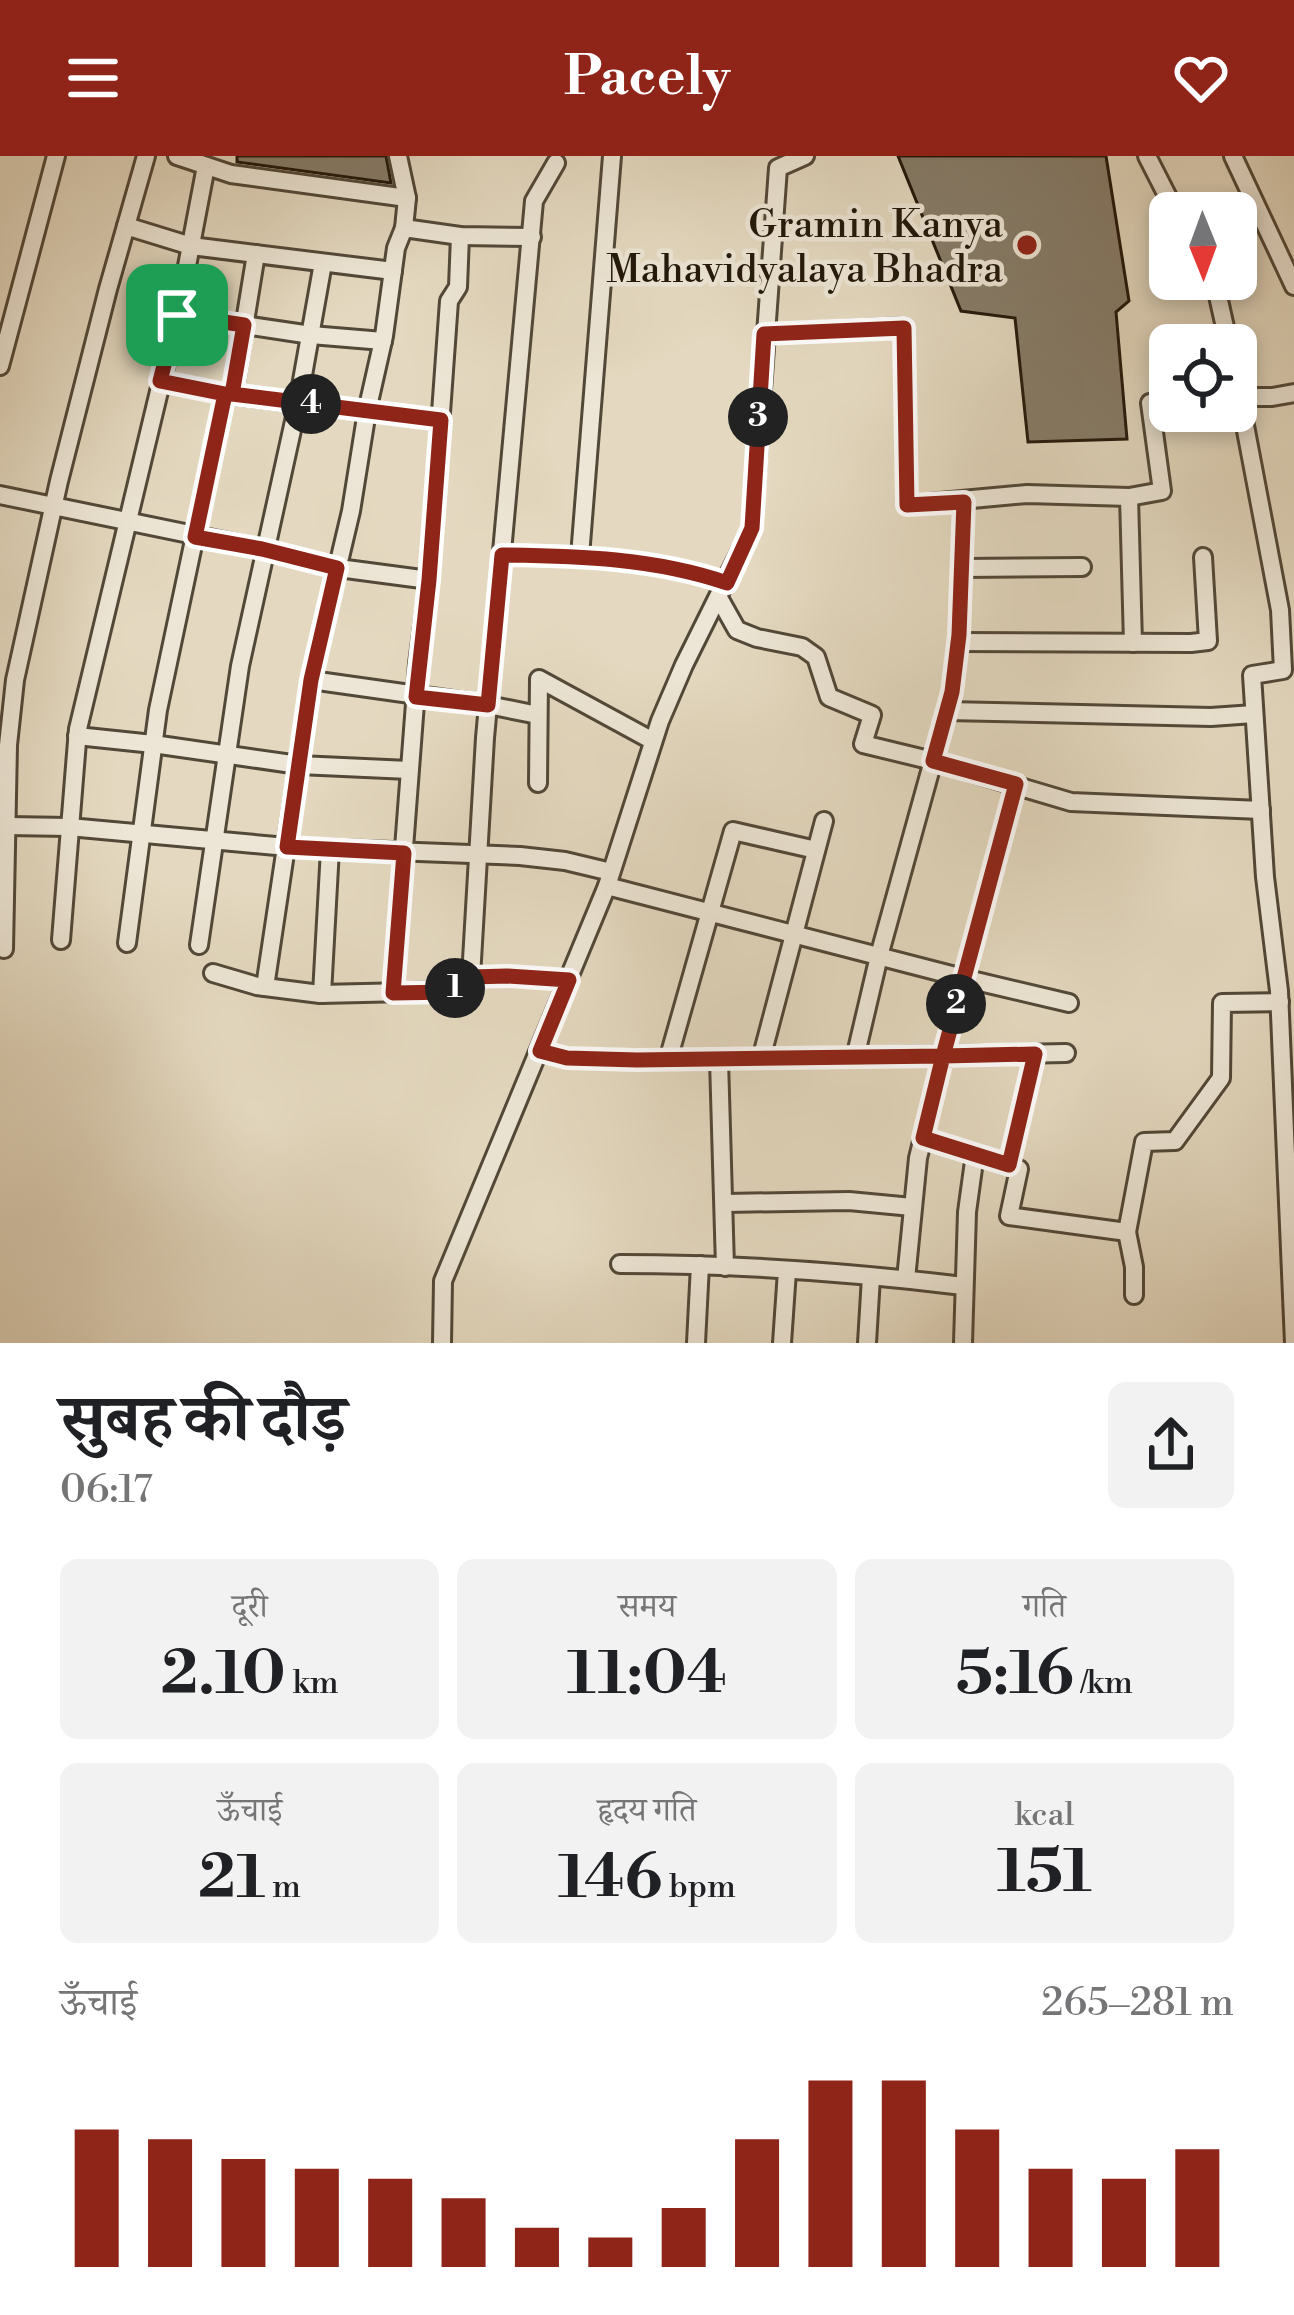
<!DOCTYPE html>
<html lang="hi">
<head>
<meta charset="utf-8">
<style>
	:root { --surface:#fff; --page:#f2f2f2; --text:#202124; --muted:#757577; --accent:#8f2418 }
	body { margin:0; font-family:"Libre Bodoni","Noto Serif Devanagari",serif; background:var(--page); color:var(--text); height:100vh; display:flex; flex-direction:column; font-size:45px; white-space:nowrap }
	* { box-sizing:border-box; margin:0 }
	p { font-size:39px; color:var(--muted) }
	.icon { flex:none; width:66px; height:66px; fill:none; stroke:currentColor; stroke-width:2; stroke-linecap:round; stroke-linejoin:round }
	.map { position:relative; height:1187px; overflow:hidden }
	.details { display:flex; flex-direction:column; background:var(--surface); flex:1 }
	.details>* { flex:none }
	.needle { width:78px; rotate:179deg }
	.fabs { position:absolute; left:1149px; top:36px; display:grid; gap:24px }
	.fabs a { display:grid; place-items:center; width:108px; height:108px; border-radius:18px; background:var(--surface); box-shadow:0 6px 18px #0003; font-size:60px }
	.pin { position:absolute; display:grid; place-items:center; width:102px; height:102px; color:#fff; margin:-51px; border-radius:24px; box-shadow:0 6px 18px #0006 }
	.km { position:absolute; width:60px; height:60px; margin:-30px; border-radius:50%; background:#222; color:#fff; font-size:33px; line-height:60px; text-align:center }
	.round { display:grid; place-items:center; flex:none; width:126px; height:126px; border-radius:18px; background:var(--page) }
	.summary { display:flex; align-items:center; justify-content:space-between; height:204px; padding:0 60px }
	h1 { font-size:66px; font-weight:700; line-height:90px }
	.metrics { display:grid; grid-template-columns:repeat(3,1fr); gap:18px; height:204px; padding:12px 60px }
	.metrics div { display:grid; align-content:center; border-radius:18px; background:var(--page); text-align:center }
	.metrics b { font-size:60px; font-weight:700 }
	.metrics small { font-size:33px; font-weight:400 }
	.metrics p { font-size:33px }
	.chart { height:336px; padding:24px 60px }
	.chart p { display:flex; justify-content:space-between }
	.chart svg { width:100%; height:216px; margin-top:12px; stroke:var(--accent); stroke-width:6 }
	header { display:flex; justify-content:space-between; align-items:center; height:156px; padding:0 60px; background:var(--accent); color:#fff; font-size:54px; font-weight:700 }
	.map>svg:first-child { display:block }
	.building { fill:#867c69; stroke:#21170a; stroke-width:3 }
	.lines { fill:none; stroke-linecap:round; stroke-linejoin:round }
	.minor-casing { stroke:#524838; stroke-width:22 }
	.minor { stroke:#ede6d6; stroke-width:16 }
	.route-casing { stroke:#fff; stroke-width:24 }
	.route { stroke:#8f2418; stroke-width:15 }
	.poi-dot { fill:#8f2418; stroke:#ede6d6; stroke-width:4.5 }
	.labels { text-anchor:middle; stroke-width:9; stroke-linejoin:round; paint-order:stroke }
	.poi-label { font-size:39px; fill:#21170a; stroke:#ede6d6; text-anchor:end }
</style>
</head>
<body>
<header><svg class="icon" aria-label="menu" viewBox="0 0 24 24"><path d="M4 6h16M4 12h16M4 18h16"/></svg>Pacely<svg class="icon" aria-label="heart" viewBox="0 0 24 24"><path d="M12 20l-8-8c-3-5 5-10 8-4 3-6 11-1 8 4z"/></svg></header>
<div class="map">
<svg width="1294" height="1187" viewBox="0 0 1294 1187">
	<rect width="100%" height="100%" fill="#e4d9c0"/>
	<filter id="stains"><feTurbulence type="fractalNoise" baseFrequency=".00167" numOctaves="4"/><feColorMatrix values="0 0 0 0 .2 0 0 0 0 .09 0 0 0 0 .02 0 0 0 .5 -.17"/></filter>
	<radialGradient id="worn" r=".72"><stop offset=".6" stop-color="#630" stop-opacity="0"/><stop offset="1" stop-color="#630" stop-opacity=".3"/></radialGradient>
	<g class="building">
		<polygon points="237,0 386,0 391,27 237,6"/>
		<polygon points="898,0 1106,0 1129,145 1116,156 1127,283 1028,286 1015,162 961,155"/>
	</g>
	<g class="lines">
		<defs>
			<g id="minor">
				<polyline points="177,0 231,18 407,42"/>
				<polyline points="1147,0 1176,57"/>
				<polyline points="1233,0 1294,130"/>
				<polyline points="126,70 191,90 393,115"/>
				<polyline points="404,72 460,80 532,81"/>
				<polyline points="1209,123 1218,140 1229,189"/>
				<polyline points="177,159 311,179 383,185"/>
				<polyline points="764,178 904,171 907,349 1027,338 1129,341 1162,335 1150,247 1170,245"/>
				<polyline points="0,210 56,0"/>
				<polyline points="1236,222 1280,454 1283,514 1252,519 1265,721 1279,835 1294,1187"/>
				<polyline points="160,225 233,239 441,264"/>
				<polyline points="233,239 256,98"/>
				<polyline points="1240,241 1272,241 1294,237"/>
				<polyline points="0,339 262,393 331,411 429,424"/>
				<polyline points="1129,341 1133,487"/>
				<path d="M 503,399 C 579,400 654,401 727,427"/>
				<polyline points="580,400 612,0"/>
				<polyline points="962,412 1082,411"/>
				<polyline points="719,442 737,474 757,482 802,491 816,501 829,541 872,559 863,588 933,605 1071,646 1261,654"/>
				<polyline points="958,486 1191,487 1208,485 1203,401"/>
				<polyline points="311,524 488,549 538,559"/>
				<polyline points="947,555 1211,561 1254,558"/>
				<polyline points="77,580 153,588 299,609 409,614"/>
				<polyline points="538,627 539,523 653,585"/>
				<polyline points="8,670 69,671 287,691 520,700 565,705 611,716"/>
				<polyline points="607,730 963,822 1069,847"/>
				<polyline points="61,784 78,573 179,152 206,10"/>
				<polyline points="127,787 158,554 225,238"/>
				<polyline points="199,789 240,510 298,247 323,107"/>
				<polyline points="4,793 8,589 15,524 59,325 108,133 146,0"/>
				<polyline points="213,817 257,830 320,838 450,835 471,821 507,820 569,824"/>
				<polyline points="471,821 485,582 534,45 556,7"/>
				<polyline points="265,831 311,524 351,355 367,255 384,180 396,92 404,72 407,42 398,0"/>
				<polyline points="393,837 418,508 429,424 449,145 458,131 460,80"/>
				<polyline points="322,838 330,693"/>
				<polyline points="540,895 567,902 668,904 1066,897"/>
				<polyline points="855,902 879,800 952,536 959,479 964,346"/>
				<polyline points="761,903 824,665"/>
				<polyline points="668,904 733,675 816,694"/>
				<polyline points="719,904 725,1111"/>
				<polyline points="923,982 1019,1013 1009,1060 1127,1076 1134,1111 1134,1139"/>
				<polyline points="1009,1009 1035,898"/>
				<polyline points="725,1047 849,1045 912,1051"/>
				<polyline points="1127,1076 1144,986 1175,985 1221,922 1222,847 1280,846"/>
				<path d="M 620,1108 C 734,1108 850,1116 963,1130"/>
				<polyline points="906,1123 918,1002 943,900 1016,628"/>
				<polyline points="442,1187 443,1125 607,730 660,565 684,509 752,372 778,12 805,0"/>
				<polyline points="696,1187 700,1109"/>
				<polyline points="782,1187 787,1115"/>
				<polyline points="867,1187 871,1121"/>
				<polyline points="963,1187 967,1056 975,998"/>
			</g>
		</defs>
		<use href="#minor" class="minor-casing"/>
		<use href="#minor" class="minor"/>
	</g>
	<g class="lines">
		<defs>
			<path id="route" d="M 177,159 L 160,225 L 225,238 L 195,381 L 262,393 L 337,412 L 311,524 L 287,691 L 404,697 L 393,837 L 450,836 L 471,821 L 507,820 L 569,824 L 540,895 L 567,902 L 637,904 L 943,900 L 923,982 L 1009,1009 L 1035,898 L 943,900 L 1016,628 L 933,605 L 952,536 L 959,479 L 964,346 L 907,349 L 904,172 L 764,178 L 752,372 L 727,427 C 654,402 579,400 502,399 L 488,549 L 416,541 L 429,424 L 441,264 L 232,238 L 244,169 L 177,159"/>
		</defs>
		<use href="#route" class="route-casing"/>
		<use href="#route" class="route"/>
	</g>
	<circle class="poi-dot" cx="1027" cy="89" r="12"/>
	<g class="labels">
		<g class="poi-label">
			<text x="1003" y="81">Gramin Kanya<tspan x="1003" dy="45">Mahavidyalaya Bhadra</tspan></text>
		</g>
	</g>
	<rect width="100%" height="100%" filter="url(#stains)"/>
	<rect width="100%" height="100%" fill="url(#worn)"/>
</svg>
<div class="fabs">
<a><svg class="needle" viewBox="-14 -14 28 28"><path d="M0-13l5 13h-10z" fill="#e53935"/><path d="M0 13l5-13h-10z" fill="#757577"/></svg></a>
<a><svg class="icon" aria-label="locate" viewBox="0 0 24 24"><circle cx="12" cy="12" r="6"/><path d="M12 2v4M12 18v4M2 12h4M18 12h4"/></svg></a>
</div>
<div class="pin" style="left:177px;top:159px;background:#1e9e55"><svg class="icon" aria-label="arrive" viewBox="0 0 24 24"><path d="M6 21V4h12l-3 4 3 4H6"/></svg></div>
<b class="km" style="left:455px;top:832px">1</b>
<b class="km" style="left:956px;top:848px">2</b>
<b class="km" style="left:758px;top:261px">3</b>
<b class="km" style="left:311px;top:248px">4</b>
</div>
<section class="details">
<div class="summary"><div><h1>सुबह की दौड़</h1><p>06:17</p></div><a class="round"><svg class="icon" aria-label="share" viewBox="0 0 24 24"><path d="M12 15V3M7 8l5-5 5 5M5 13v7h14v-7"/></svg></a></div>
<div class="metrics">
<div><p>दूरी</p><b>2.10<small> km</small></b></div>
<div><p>समय</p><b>11:04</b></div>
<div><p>गति</p><b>5:16<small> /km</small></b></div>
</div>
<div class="metrics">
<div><p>ऊँचाई</p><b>21<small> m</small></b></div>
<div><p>हृदय गति</p><b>146<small> bpm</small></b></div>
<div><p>kcal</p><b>151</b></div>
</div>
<div class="chart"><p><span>ऊँचाई</span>265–281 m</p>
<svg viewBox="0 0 160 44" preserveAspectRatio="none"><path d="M5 44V16M15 44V18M25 44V22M35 44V24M45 44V26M55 44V30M65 44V36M75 44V38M85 44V32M95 44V18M105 44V6M115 44V6M125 44V16M135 44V24M145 44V26M155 44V20"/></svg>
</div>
</section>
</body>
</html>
